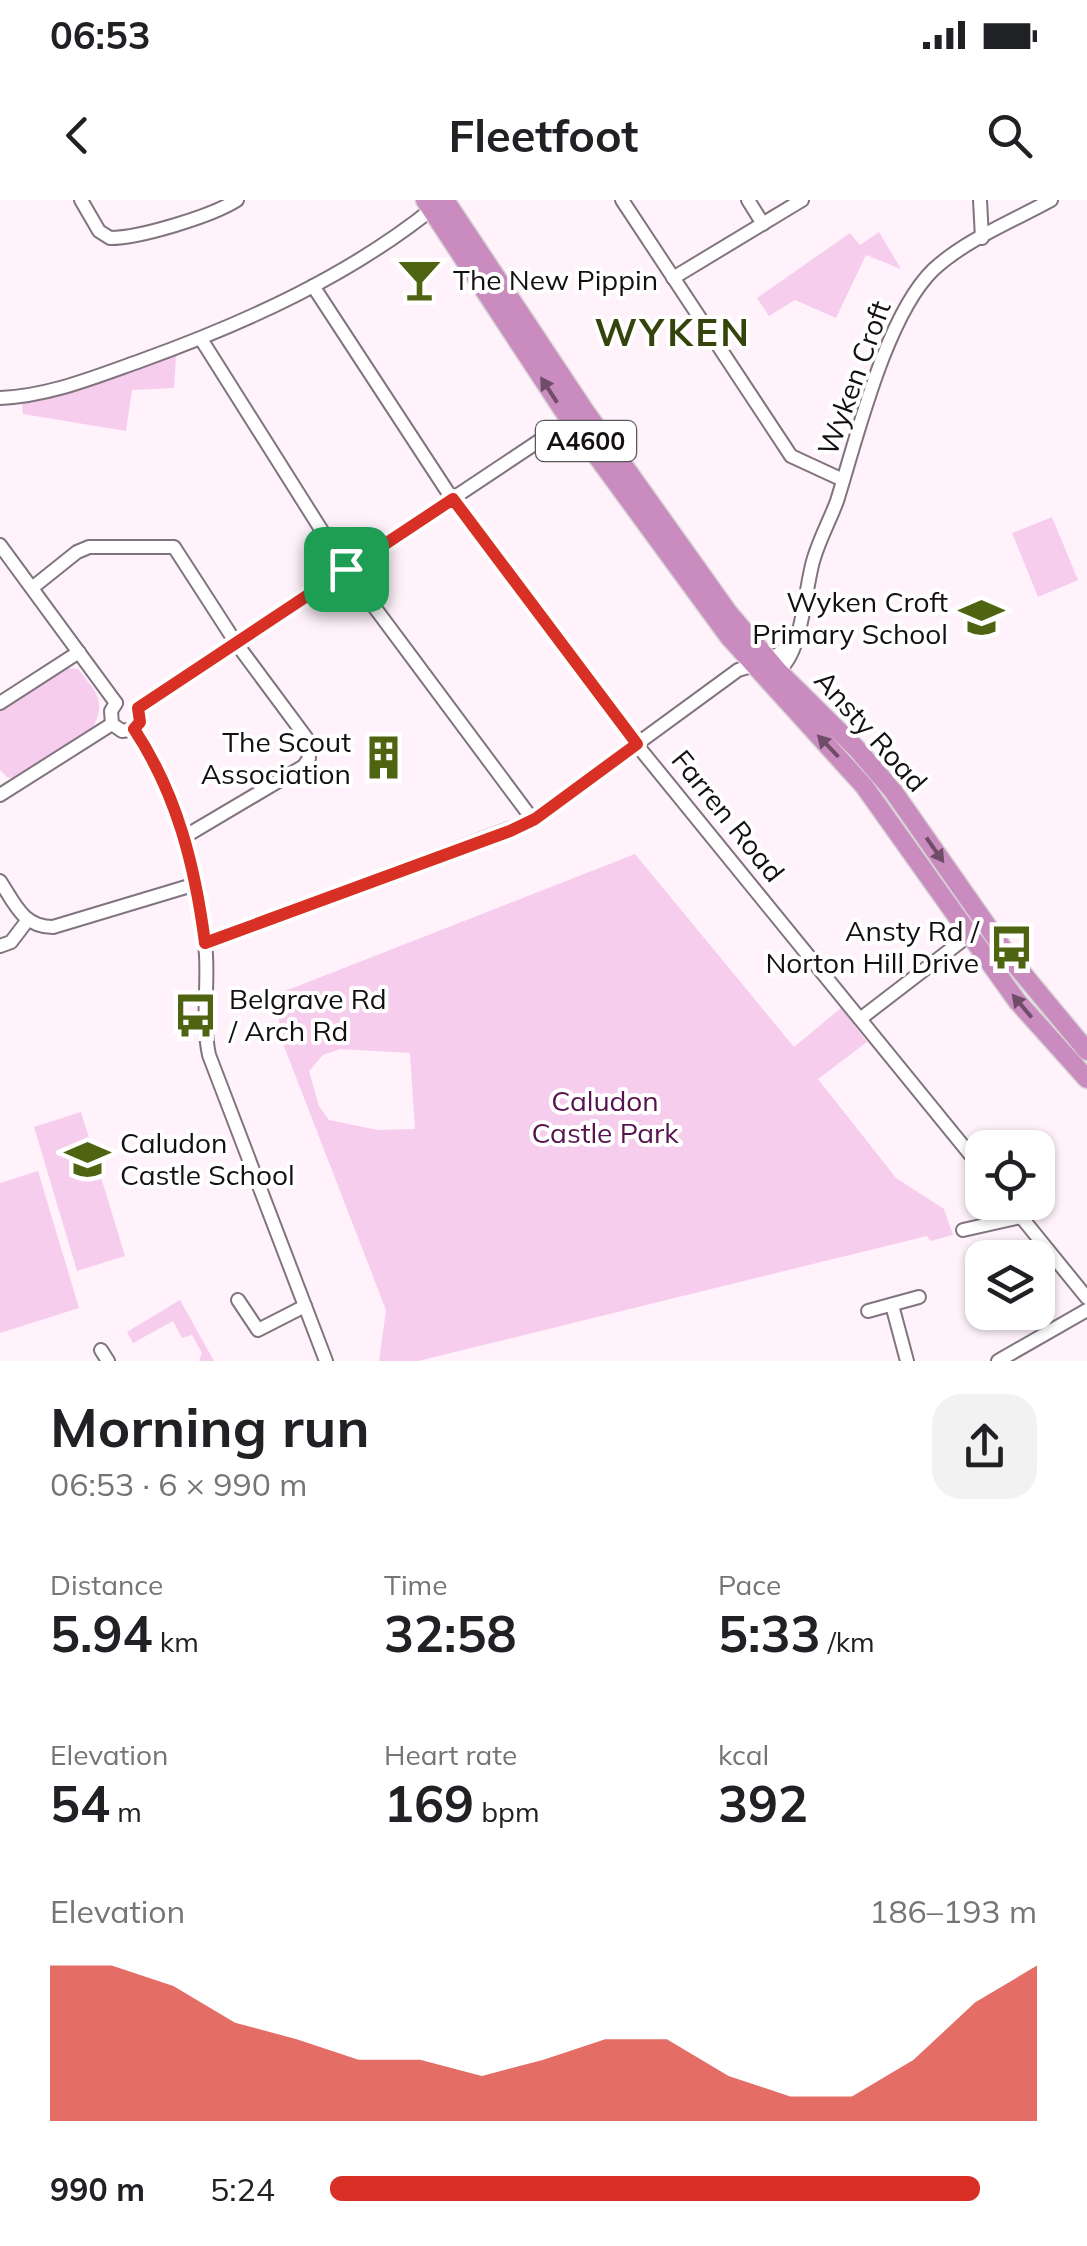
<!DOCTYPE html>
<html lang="en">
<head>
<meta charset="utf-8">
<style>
	:root { --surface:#fff; --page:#f2f2f2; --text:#202124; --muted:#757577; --accent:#d93025 }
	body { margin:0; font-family:Mulish,sans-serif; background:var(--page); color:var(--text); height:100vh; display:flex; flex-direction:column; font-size:38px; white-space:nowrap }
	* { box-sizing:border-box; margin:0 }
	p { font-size:32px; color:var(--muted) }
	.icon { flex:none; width:55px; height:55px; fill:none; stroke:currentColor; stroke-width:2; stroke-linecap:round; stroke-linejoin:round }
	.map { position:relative; height:1161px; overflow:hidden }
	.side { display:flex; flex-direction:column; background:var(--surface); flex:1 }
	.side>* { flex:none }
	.controls { position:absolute; left:965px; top:930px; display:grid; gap:20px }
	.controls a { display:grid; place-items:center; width:90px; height:90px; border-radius:20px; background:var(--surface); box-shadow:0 2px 8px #0004; font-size:50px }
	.pin { position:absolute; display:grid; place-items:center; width:85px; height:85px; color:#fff; margin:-42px; border-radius:20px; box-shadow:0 5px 15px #0006 }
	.round { display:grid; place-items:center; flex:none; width:105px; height:105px; border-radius:30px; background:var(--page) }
	.overview { display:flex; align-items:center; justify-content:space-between; height:170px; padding:0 50px }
	h1 { font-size:55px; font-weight:700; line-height:75px }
	.metrics { display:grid; grid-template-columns:repeat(3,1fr); gap:15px; height:170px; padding:10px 50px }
	.metrics div { display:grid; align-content:center }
	.metrics b { font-size:50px; font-weight:700 }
	.metrics small { font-size:28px; font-weight:400 }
	.metrics p { font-size:28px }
	.chart { height:280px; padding:20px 50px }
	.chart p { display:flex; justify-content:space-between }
	.chart svg { width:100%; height:180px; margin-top:10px; fill:var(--accent); opacity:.7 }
	ul { padding:0 50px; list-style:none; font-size:32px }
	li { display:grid; grid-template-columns:160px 120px 1fr; align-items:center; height:75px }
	li i { height:25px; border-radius:12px; background:var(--accent) }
	.status { display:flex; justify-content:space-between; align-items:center; height:70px; padding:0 50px; background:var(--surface); direction:ltr }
	.status svg { height:28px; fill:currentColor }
	header { display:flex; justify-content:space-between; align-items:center; height:130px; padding:0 50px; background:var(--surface); font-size:45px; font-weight:700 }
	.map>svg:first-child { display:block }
	.green { fill:#f7cdee; fill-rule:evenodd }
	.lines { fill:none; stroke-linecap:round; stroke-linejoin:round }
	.minor-casing { stroke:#81747e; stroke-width:16 }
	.highway-casing { stroke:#d5d4d5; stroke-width:21 }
	.minor { stroke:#fff; stroke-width:12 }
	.highway { stroke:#ca8bbe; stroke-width:18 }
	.oneway { fill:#6f4d68 }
	.route-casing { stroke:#fff; stroke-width:20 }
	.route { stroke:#d93025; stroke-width:12 }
	.labels { text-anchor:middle; stroke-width:8; stroke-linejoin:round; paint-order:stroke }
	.shield { fill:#fff; stroke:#5a575a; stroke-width:2.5 }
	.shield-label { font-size:25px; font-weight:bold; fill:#140f13 }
	.poi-label { font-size:28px; fill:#140f13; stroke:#fff; text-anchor:start }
	.street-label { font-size:28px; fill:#140f13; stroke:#fff }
	.park-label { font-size:28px; fill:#56134d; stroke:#fff }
	.district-label { font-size:38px; font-weight:bold; letter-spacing:2.5px; fill:#35440c; stroke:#fff }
</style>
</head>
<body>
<div class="status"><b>06:53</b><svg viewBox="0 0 49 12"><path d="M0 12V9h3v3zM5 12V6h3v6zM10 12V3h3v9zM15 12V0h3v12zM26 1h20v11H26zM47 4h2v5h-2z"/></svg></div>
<header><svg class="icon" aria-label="back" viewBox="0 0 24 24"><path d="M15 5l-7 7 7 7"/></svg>Fleetfoot<svg class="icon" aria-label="search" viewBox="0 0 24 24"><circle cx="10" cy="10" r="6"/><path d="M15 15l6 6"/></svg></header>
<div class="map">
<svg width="1087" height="1161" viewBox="0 0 1087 1161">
	<rect width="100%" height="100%" fill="#fff2fb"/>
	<g class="green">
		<polygon points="879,32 901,69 866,55 836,118 795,100 769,116 757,98 850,33 860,45"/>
		<polygon points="176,155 174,188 132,190 126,231 23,214 22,202 70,192"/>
		<polygon points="1052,317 1078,380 1038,397 1012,333"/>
		<path d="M 64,468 L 78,469 C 96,493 108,499 91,532 L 15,579 L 7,577 L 0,570 L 0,508 Z"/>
		<path d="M 635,654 L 794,847 L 841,808 L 867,842 L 818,879 L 896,978 L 944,1009 L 953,1035 L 930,1041 L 927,1036 L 418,1161 L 379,1161 L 386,1110 L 282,841 L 275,795 ZM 340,849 L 410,853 L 415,929 L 378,930 L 329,920 L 319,906 L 309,871 L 323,855 Z"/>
		<polygon points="81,912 125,1056 77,1071 34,927"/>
		<polygon points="38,971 79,1108 0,1133 0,983"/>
		<polygon points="180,1100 214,1161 199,1161 202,1153 192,1135 182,1138 173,1121 133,1143 127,1132"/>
	</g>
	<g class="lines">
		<defs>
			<g id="minor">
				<path d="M 81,0 L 99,31 L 110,38 C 140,38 212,16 237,0"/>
				<polyline points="622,0 791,256 843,280"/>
				<polyline points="748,0 763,24"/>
				<polyline points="980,0 982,38"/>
				<polyline points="673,78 802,0"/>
				<polyline points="313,86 449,294 641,550 982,969"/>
				<polyline points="201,139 346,369 533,620"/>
				<path d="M 0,198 C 49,196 95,177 140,161 C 245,123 350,76 437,5"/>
				<polyline points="0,345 116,503"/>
				<polyline points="32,388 77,352 89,347 174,347 236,443 308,540 309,558 304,566 184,637"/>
				<path d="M 772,474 C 803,463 804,388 814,358 C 820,338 830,320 837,301 C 857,237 886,116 933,70 C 965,40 1013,21 1051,0"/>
				<polyline points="0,503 79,452"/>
				<polyline points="116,503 111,511 112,524 122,531 134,529"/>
				<polyline points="138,508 563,225"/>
				<path d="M 134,529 C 178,596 201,675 206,755 C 208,789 202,821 209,855 L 326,1161"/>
				<polyline points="0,595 112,524"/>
				<path d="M 0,681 C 15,704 23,727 53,727 L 196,684"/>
				<polyline points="205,743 533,620 738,470 769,461 795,441"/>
				<polyline points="0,746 11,742 27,721"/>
				<polyline points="860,819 985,723"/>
				<polyline points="1009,1002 1087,1098"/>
				<polyline points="963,1030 1021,1017"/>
				<polyline points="238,1100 258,1130 305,1106"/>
				<polyline points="892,1105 907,1161"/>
				<polyline points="868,1111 919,1097"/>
				<polyline points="101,1150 108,1161"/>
				<polyline points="998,1161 1087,1110"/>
			</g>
			<g id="highway">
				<polyline points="425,0 563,210 729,437 864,586 1017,801 1087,879"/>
				<polyline points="445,0 585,211 728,412 779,472 856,548 893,591 1009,757 1087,851"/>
			</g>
		</defs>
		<use href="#minor" class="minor-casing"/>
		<use href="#highway" class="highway-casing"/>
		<use href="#minor" class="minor"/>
		<use href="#highway" class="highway"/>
	</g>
	<defs><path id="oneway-solid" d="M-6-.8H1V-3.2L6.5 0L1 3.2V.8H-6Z" transform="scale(2.5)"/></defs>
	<g class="oneway">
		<use href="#oneway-solid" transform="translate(549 190) rotate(-123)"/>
		<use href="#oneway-solid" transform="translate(828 546) rotate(-134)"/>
		<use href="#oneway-solid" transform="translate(935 650) rotate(55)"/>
		<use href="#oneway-solid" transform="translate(1022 806) rotate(-130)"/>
	</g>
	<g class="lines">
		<defs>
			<path id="route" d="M 453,299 L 637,544 L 535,619 L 510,631 L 205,743 C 195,666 177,594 134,529 L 140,522 L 138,508 Z"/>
		</defs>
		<use href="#route" class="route-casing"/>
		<use href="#route" class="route"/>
	</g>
	<defs>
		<symbol id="bar-bare" viewBox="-9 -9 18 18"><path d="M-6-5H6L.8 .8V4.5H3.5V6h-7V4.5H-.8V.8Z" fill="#4e6410" stroke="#fff" stroke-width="2.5" paint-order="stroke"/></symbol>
		<symbol id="school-bare" viewBox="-9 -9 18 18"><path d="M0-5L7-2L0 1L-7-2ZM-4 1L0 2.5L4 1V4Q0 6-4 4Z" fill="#4e6410" stroke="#fff" stroke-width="2.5" paint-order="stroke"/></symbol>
		<symbol id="building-bare" viewBox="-9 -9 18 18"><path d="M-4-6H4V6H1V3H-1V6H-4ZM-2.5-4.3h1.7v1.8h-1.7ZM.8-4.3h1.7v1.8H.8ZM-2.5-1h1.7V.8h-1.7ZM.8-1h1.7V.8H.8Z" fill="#4e6410" stroke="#fff" stroke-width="2.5" paint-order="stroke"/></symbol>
		<symbol id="bus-bare" viewBox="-9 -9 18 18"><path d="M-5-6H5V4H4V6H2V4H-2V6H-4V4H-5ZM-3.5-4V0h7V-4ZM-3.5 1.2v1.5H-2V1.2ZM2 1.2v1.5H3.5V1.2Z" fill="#4e6410" stroke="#fff" stroke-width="2.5" paint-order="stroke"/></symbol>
	</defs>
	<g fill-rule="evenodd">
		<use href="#bar-bare" x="388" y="48" width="63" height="63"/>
		<use href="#school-bare" x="950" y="386" width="63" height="63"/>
		<use href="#building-bare" x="352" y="526" width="63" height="63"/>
		<use href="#bus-bare" x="980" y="716" width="63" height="63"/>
		<use href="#bus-bare" x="164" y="784" width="63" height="63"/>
		<use href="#school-bare" x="56" y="928" width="63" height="63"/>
	</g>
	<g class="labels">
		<rect class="shield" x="536" y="221" width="100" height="40" rx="8"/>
		<g class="shield-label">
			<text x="586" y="250">A4600</text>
		</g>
		<g class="poi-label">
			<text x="453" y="90">The New Pippin</text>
			<text x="948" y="412" text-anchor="end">Wyken Croft<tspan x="948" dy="32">Primary School</tspan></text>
			<text x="351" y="552" text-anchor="end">The Scout<tspan x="351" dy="32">Association</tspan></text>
			<text x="979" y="741" text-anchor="end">Ansty Rd /<tspan x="979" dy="32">Norton Hill Drive</tspan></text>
			<text x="229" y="809">Belgrave Rd<tspan x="229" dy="32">/ Arch Rd</tspan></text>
			<text x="120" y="953">Caludon<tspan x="120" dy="32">Castle School</tspan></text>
		</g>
		<g class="street-label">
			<text transform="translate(854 178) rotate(-70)" y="10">Wyken Croft</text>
			<text transform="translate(871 531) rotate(48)" y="10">Ansty Road</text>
			<text transform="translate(728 616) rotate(51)" y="10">Farren Road</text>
		</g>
		<g class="park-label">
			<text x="605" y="911">Caludon<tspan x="605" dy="32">Castle Park</tspan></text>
		</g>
		<g class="district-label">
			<text x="673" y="146">WYKEN</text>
		</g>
	</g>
</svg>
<div class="controls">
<a><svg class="icon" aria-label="locate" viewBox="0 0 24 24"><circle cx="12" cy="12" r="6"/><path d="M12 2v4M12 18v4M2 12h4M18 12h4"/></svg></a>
<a><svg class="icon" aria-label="layers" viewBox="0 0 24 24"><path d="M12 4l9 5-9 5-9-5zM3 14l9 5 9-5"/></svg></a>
</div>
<div class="pin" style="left:346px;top:369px;background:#1e9e55"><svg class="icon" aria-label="arrive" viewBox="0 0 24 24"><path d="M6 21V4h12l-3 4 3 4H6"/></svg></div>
</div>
<section class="side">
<div class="overview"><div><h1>Morning run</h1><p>06:53 · 6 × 990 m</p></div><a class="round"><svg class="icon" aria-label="share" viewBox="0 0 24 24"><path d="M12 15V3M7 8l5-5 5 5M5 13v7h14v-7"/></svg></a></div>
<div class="metrics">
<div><p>Distance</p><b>5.94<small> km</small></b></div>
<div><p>Time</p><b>32:58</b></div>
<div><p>Pace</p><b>5:33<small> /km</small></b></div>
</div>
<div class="metrics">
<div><p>Elevation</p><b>54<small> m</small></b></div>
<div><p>Heart rate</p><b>169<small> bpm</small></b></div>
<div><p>kcal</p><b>392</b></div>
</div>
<div class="chart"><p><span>Elevation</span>186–193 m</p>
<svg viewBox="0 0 160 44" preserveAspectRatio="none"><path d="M0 44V6L10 6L20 11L30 20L40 24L50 29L60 29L70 33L80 29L90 24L100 24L110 33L120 38L130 38L140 29L150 15L160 6V44z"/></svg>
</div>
<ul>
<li><b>990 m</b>5:24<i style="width:92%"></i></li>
</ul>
</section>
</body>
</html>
